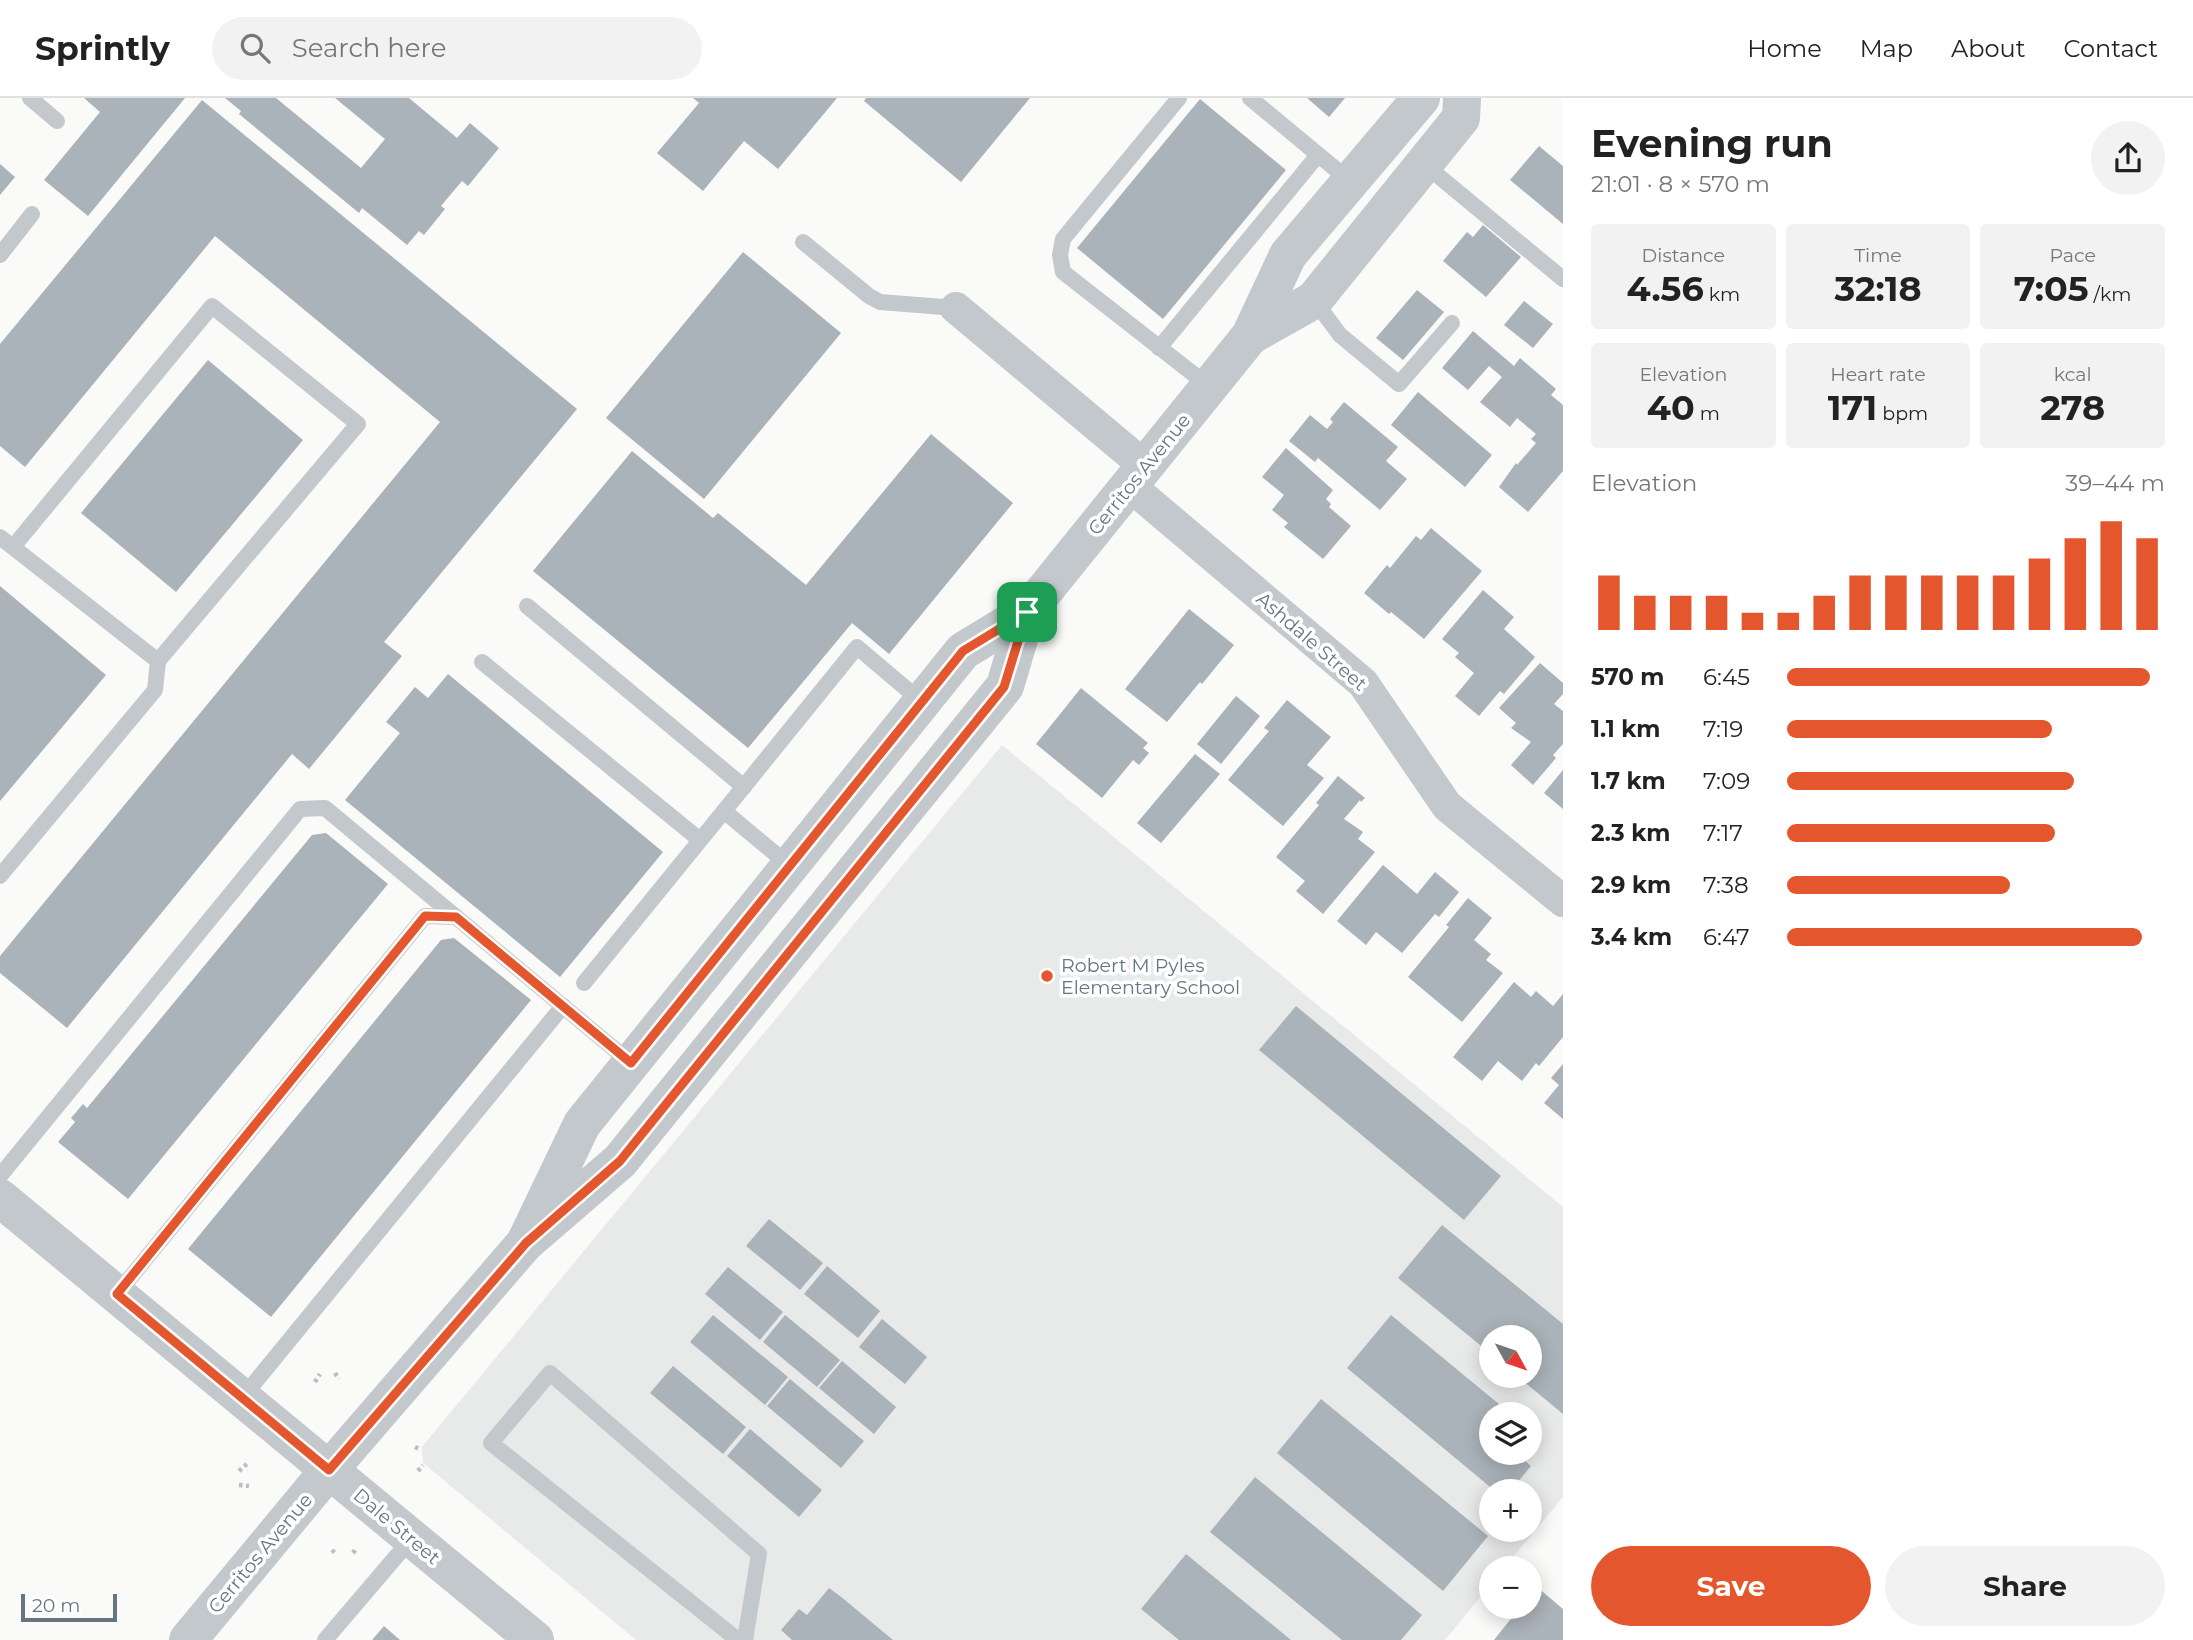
<!DOCTYPE html>
<html lang="en">
<head>
<meta charset="utf-8">
<style>
	:root { --surface:#fff; --page:#f2f2f2; --text:#222; --muted:#767676; --line:#e0e0e0; --accent:#e4572e }
	body { margin:0; font-family:Montserrat,sans-serif; background:var(--page); color:var(--text); height:100vh; display:flex; flex-direction:column; font-size:26px; white-space:nowrap }
	* { box-sizing:border-box; margin:0 }
	p { font-size:23px; color:var(--muted) }
	.icon { flex:none; width:38px; height:38px; fill:none; stroke:currentColor; stroke-width:2; stroke-linecap:round; stroke-linejoin:round }
	.map { position:relative; flex:1; overflow:hidden }
	.side { display:flex; flex-direction:column; background:var(--surface); width:630px }
	.side>* { flex:none }
	.needle { width:46px; rotate:130deg }
	.controls { position:absolute; left:1479px; top:1227px; display:grid; gap:14px }
	.controls a { display:grid; place-items:center; width:63px; height:63px; border-radius:50%; background:var(--surface); box-shadow:0 4px 18px #0003; font-size:35px }
	.scale { position:absolute; left:21px; bottom:18px; width:96px; box-sizing:border-box; padding-left:7px; border:4px solid #657683; border-top:0; font-size:19px; line-height:24px; white-space:nowrap; color:#657683; -webkit-text-stroke:5px #fff; paint-order:stroke }
	.pin { position:absolute; display:grid; place-items:center; width:60px; height:60px; color:#fff; margin:-30px; border-radius:14px; box-shadow:0 4px 10px #0006 }
	.round { display:grid; place-items:center; flex:none; width:74px; height:74px; border-radius:37px; background:var(--page) }
	.head { display:flex; align-items:center; justify-content:space-between; height:119px; padding:0 28px }
	h1 { font-size:38px; font-weight:700; line-height:52px }
	.stats { display:grid; grid-template-columns:repeat(3,1fr); gap:10px; height:119px; padding:7px 28px }
	.stats div { display:grid; align-content:center; border-radius:7px; background:var(--page); text-align:center }
	.stats b { font-size:35px; font-weight:700 }
	.stats small { font-size:19px; font-weight:400 }
	.stats p { font-size:19px }
	.chart { height:196px; padding:14px 28px }
	.chart p { display:flex; justify-content:space-between }
	.chart svg { width:100%; height:126px; margin-top:7px; stroke:var(--accent); stroke-width:6 }
	.action { display:flex; gap:14px; margin-top:auto; padding:14px 28px }
	.action a { flex:1; height:80px; border-radius:42px; background:var(--accent); color:#fff; font-size:28px; font-weight:700; line-height:80px; text-align:center }
	.action a+a { background:var(--page); color:var(--text) }
	ul { padding:0 28px; list-style:none; font-size:23px }
	li { display:grid; grid-template-columns:112px 84px 1fr; align-items:center; height:52px }
	li i { height:18px; border-radius:9px; background:var(--accent) }
	header { display:flex; align-items:center; gap:42px; box-sizing:border-box; height:98px; padding:0 35px; background:var(--surface); border-bottom:2px solid var(--line) }
	header strong { font-size:33px }
	nav { display:flex; gap:38px; margin-inline-start:auto; font-size:24px }
	.search { width:490px; height:63px; background:var(--page); display:flex; align-items:center; gap:18px; box-sizing:border-box; padding:0 24px; border-radius:38px; color:var(--muted); font-size:26px }
	main { display:flex; flex:1; min-height:0 }
	.map>svg:first-child { display:block }
	.built { fill:#e8e9e9; fill-rule:evenodd }
	.building { fill:#aab3b9 }
	.lines { fill:none; stroke-linecap:round; stroke-linejoin:round }
	.path { stroke:#bbbfc2; stroke-width:4.5; stroke-dasharray:3.5 3.5; stroke-linecap:butt }
	.service { stroke:#c3c8cc; stroke-width:16 }
	.minor { stroke:#c3c8cc; stroke-width:32 }
	.tertiary { stroke:#c3c8cc; stroke-width:38 }
	.route-casing { stroke:#fff; stroke-width:14 }
	.route { stroke:#e4572e; stroke-width:9 }
	.poi-dot { fill:#e4572e; stroke:#fff; stroke-width:2.5 }
	.labels { text-anchor:middle; stroke-width:7; stroke-linejoin:round; paint-order:stroke }
	.street-label { font-size:19px; fill:#657683; stroke:#fff }
	.poi-label { font-size:19px; fill:#657683; stroke:#fff; text-anchor:start }
</style>
</head>
<body>
<header>
<strong>Sprintly</strong>
<div class="search"><svg class="icon" aria-label="search" viewBox="0 0 24 24"><circle cx="10" cy="10" r="6"/><path d="M15 15l6 6"/></svg>Search here</div>
<nav><a>Home</a><a>Map</a><a>About</a><a>Contact</a></nav>
</header>
<main>
<div class="map">
<svg width="1563" height="1542" viewBox="0 0 1563 1542">
	<rect width="100%" height="100%" fill="#fafaf8"/>
	<path class="built" d="M 1002,647 L 1563,1109 L 1563,1399 L 1504,1470 L 1491,1470 L 1491,1486 L 1445,1542 L 636,1542 L 423,1365 L 422,1349 ZM 1491,1239 L 1530,1239 L 1530,1278 L 1491,1278 ZM 1491,1316 L 1530,1316 L 1530,1354 L 1491,1354 ZM 1491,1393 L 1530,1393 L 1530,1432 L 1491,1432 Z"/>
	<g class="building">
		<polygon points="84,0 185,0 88,118 44,82 100,14"/>
		<polygon points="225,0 276,0 361,70 385,41 335,0 409,0 457,40 470,25 499,50 468,88 462,83 441,108 445,111 424,137 419,133 407,147 362,110 359,115 239,16 241,13"/>
		<polygon points="693,0 837,0 778,71 744,43 703,93 657,55 699,5"/>
		<polygon points="866,0 1030,0 961,84 864,3"/>
		<polygon points="1307,0 1345,0 1329,19"/>
		<polygon points="1200,1 1286,72 1163,221 1077,150"/>
		<polygon points="202,2 577,311 384,544 402,558 309,671 292,656 67,930 0,875 0,858 440,324 215,138 25,369 0,348 0,246"/>
		<polygon points="1539,48 1563,68 1563,126 1510,82"/>
		<polygon points="0,66 15,79 0,97"/>
		<polygon points="1483,127 1521,159 1486,199 1443,163 1467,134 1473,139"/>
		<polygon points="743,154 841,235 704,401 606,320"/>
		<polygon points="1417,192 1444,214 1403,262 1376,240"/>
		<polygon points="1524,203 1553,226 1533,250 1504,227"/>
		<polygon points="1473,233 1514,268 1520,260 1556,291 1551,297 1563,307 1563,373 1528,414 1499,389 1516,365 1517,367 1536,345 1531,341 1536,336 1517,320 1510,329 1480,304 1502,279 1489,268 1468,292 1442,270"/>
		<polygon points="208,262 303,342 176,494 81,415"/>
		<polygon points="1418,294 1492,357 1465,389 1391,327"/>
		<polygon points="1344,304 1398,349 1386,363 1407,381 1380,412 1318,360 1315,364 1289,343 1310,317 1327,331 1333,324 1330,321"/>
		<polygon points="931,336 1013,405 889,556 852,525 748,650 533,473 632,353 713,420 718,415 806,487"/>
		<polygon points="1286,350 1333,392 1326,401 1331,406 1329,409 1351,428 1323,461 1284,429 1288,425 1272,412 1284,397 1262,379"/>
		<polygon points="1431,430 1482,473 1424,541 1391,514 1389,516 1364,495 1387,467 1390,470 1416,438 1421,442"/>
		<polygon points="0,488 106,577 0,703"/>
		<polygon points="1483,492 1514,519 1504,531 1535,559 1504,596 1500,593 1479,618 1455,598 1474,575 1455,559 1459,555 1442,541"/>
		<polygon points="1189,511 1234,547 1202,586 1200,584 1167,624 1125,591"/>
		<polygon points="1540,565 1563,585 1563,596 1554,606 1563,613 1563,646 1553,657 1556,660 1533,687 1511,667 1531,644 1511,630 1516,625 1499,610"/>
		<polygon points="448,576 663,754 560,879 345,702 400,635 386,624 415,589 428,600"/>
		<polygon points="1081,590 1148,645 1143,650 1149,655 1139,667 1133,662 1102,700 1036,646"/>
		<polygon points="1236,598 1260,618 1221,666 1197,646"/>
		<polygon points="1287,602 1331,639 1307,667 1324,680 1283,728 1228,682 1269,633 1264,630"/>
		<polygon points="1195,656 1220,676 1161,745 1137,725"/>
		<polygon points="1563,672 1563,711 1544,695"/>
		<polygon points="1338,678 1365,700 1361,704 1360,702 1344,721 1363,734 1358,741 1375,754 1323,816 1296,793 1305,783 1276,759 1319,707 1316,705"/>
		<polygon points="326,735 388,786 128,1101 58,1044 75,1024 71,1020 83,1006 87,1010 312,737"/>
		<polygon points="1383,767 1417,796 1435,774 1459,794 1439,819 1435,816 1402,855 1376,834 1366,847 1337,823"/>
		<polygon points="1468,800 1492,820 1474,842 1491,856 1486,862 1503,875 1462,924 1408,879 1449,829 1446,827"/>
		<polygon points="454,840 531,902 271,1219 188,1151 441,842"/>
		<polygon points="1514,884 1531,899 1536,893 1553,908 1563,896 1563,939 1539,968 1536,965 1522,983 1498,963 1482,983 1453,959"/>
		<polygon points="1296,908 1501,1078 1464,1122 1259,952"/>
		<polygon points="1563,966 1563,1021 1544,1005 1559,987 1551,980"/>
		<polygon points="769,1121 823,1165 800,1192 746,1148"/>
		<polygon points="1442,1127 1563,1226 1563,1316 1517,1278 1530,1278 1530,1239 1491,1239 1491,1256 1398,1180"/>
		<polygon points="827,1168 880,1213 858,1240 804,1196"/>
		<polygon points="728,1169 783,1214 760,1242 705,1196"/>
		<polygon points="713,1217 788,1279 765,1307 690,1244"/>
		<polygon points="785,1217 840,1262 817,1289 763,1244"/>
		<polygon points="1391,1217 1511,1316 1491,1316 1491,1354 1529,1354 1523,1361 1531,1368 1512,1391 1504,1385 1495,1393 1347,1270"/>
		<polygon points="882,1221 927,1259 905,1286 859,1249"/>
		<polygon points="842,1263 896,1309 874,1336 819,1290"/>
		<polygon points="673,1268 746,1329 723,1356 650,1295"/>
		<polygon points="790,1281 864,1343 841,1370 767,1308"/>
		<polygon points="1321,1301 1488,1438 1443,1493 1277,1355"/>
		<polygon points="750,1331 822,1392 799,1419 727,1358"/>
		<polygon points="1530,1332 1540,1341 1530,1353"/>
		<polygon points="1255,1379 1422,1517 1401,1542 1342,1542 1210,1434"/>
		<polygon points="1186,1456 1291,1542 1179,1542 1141,1511"/>
		<polygon points="1537,1489 1563,1511 1563,1542 1494,1542 1521,1508 1530,1508 1530,1499"/>
		<polygon points="829,1490 840,1498 893,1542 792,1542 781,1532 799,1511 807,1517"/>
		<polygon points="384,1528 400,1542 372,1542"/>
	</g>
	<g class="lines">
		<g class="path">
			<polyline points="335,1275 339,1281"/>
			<polyline points="315,1284 320,1276"/>
			<polyline points="415,1349 421,1352"/>
			<polyline points="239,1373 248,1365"/>
			<polyline points="418,1373 423,1367"/>
			<polyline points="239,1387 249,1388"/>
			<polyline points="332,1452 337,1457"/>
			<polyline points="353,1455 357,1450"/>
		</g>
		<g class="service">
			<polyline points="30,0 57,23"/>
			<polyline points="1179,0 1063,141 1060,157 1063,174 1210,289"/>
			<polyline points="1250,0 1350,83"/>
			<polyline points="1424,66 1563,181"/>
			<polyline points="803,144 869,198 880,204 956,210"/>
			<polyline points="0,157 32,116"/>
			<polyline points="1314,202 1340,237 1399,286 1452,225"/>
			<polyline points="1159,250 1318,57"/>
			<polyline points="0,439 158,563 155,592 0,778"/>
			<polyline points="13,449 212,208 358,326 158,563"/>
			<polyline points="527,508 744,689"/>
			<polyline points="482,564 700,742"/>
			<polyline points="724,713 857,549 922,604"/>
			<polyline points="584,885 724,713 790,768"/>
			<polyline points="0,1078 300,711 325,710 456,819"/>
			<polyline points="117,1196 425,818 456,819 631,965"/>
			<polyline points="242,1300 563,908"/>
			<polyline points="325,1542 412,1440"/>
			<polyline points="738,1542 491,1345 550,1275 759,1456 745,1542"/>
		</g>
		<g class="minor">
			<polyline points="956,210 1146,369"/>
			<polyline points="1130,388 1363,585 1447,708 1563,803"/>
		</g>
		<g class="tertiary">
			<polyline points="1250,238 1314,202 1461,20 1462,0"/>
			<polyline points="0,1100 535,1542"/>
			<polyline points="525,1145 582,1026 963,553 1027,514 1250,238 1288,157 1421,0"/>
			<polyline points="188,1542 329,1372 525,1145 620,1063 1005,588 1027,514"/>
		</g>
	</g>
	<g class="lines">
		<defs>
			<polygon id="route" points="1027,514 1004,589 620,1063 526,1145 329,1372 117,1196 425,818 456,819 631,965 963,553"/>
		</defs>
		<use href="#route" class="route-casing"/>
		<use href="#route" class="route"/>
	</g>
	<circle class="poi-dot" cx="1047" cy="878" r="7"/>
	<g class="labels">
		<g class="street-label">
			<text transform="translate(1139 376) rotate(-51)" y="7">Cerritos Avenue</text>
			<text transform="translate(1312 543) rotate(41)" y="7">Ashdale Street</text>
			<text transform="translate(397 1428) rotate(40)" y="7">Dale Street</text>
			<text transform="translate(260 1455) rotate(-50)" y="7">Cerritos Avenue</text>
		</g>
		<g class="poi-label">
			<text x="1061" y="874">Robert M Pyles<tspan x="1061" dy="22">Elementary School</tspan></text>
		</g>
	</g>
</svg>
<div class="controls">
<a><svg class="needle" viewBox="-14 -14 28 28"><path d="M0-13l5 13h-10z" fill="#e53935"/><path d="M0 13l5-13h-10z" fill="#767676"/></svg></a>
<a><svg class="icon" aria-label="layers" viewBox="0 0 24 24"><path d="M12 4l9 5-9 5-9-5zM3 14l9 5 9-5"/></svg></a>
<a>+</a>
<a>−</a>
</div>
<div class="scale">20 m</div>
<div class="pin" style="left:1027px;top:514px;background:#1e9e55"><svg class="icon" aria-label="arrive" viewBox="0 0 24 24"><path d="M6 21V4h12l-3 4 3 4H6"/></svg></div>
</div>
<section class="side">
<div class="head"><div><h1>Evening run</h1><p>21:01 · 8 × 570 m</p></div><a class="round"><svg class="icon" aria-label="share" viewBox="0 0 24 24"><path d="M12 15V3M7 8l5-5 5 5M5 13v7h14v-7"/></svg></a></div>
<div class="stats">
<div><p>Distance</p><b>4.56<small> km</small></b></div>
<div><p>Time</p><b>32:18</b></div>
<div><p>Pace</p><b>7:05<small> /km</small></b></div>
</div>
<div class="stats">
<div><p>Elevation</p><b>40<small> m</small></b></div>
<div><p>Heart rate</p><b>171<small> bpm</small></b></div>
<div><p>kcal</p><b>278</b></div>
</div>
<div class="chart"><p><span>Elevation</span>39–44 m</p>
<svg viewBox="0 0 160 44" preserveAspectRatio="none"><path d="M5 44V25M15 44V32M25 44V32M35 44V32M45 44V38M55 44V38M65 44V32M75 44V25M85 44V25M95 44V25M105 44V25M115 44V25M125 44V19M135 44V12M145 44V6M155 44V12"/></svg>
</div>
<ul>
<li><b>570 m</b>6:45<i style="width:96%"></i></li>
<li><b>1.1 km</b>7:19<i style="width:70%"></i></li>
<li><b>1.7 km</b>7:09<i style="width:76%"></i></li>
<li><b>2.3 km</b>7:17<i style="width:71%"></i></li>
<li><b>2.9 km</b>7:38<i style="width:59%"></i></li>
<li><b>3.4 km</b>6:47<i style="width:94%"></i></li>
</ul>
<div class="action"><a>Save</a><a>Share</a></div>
</section>
</main>
</body>
</html>
